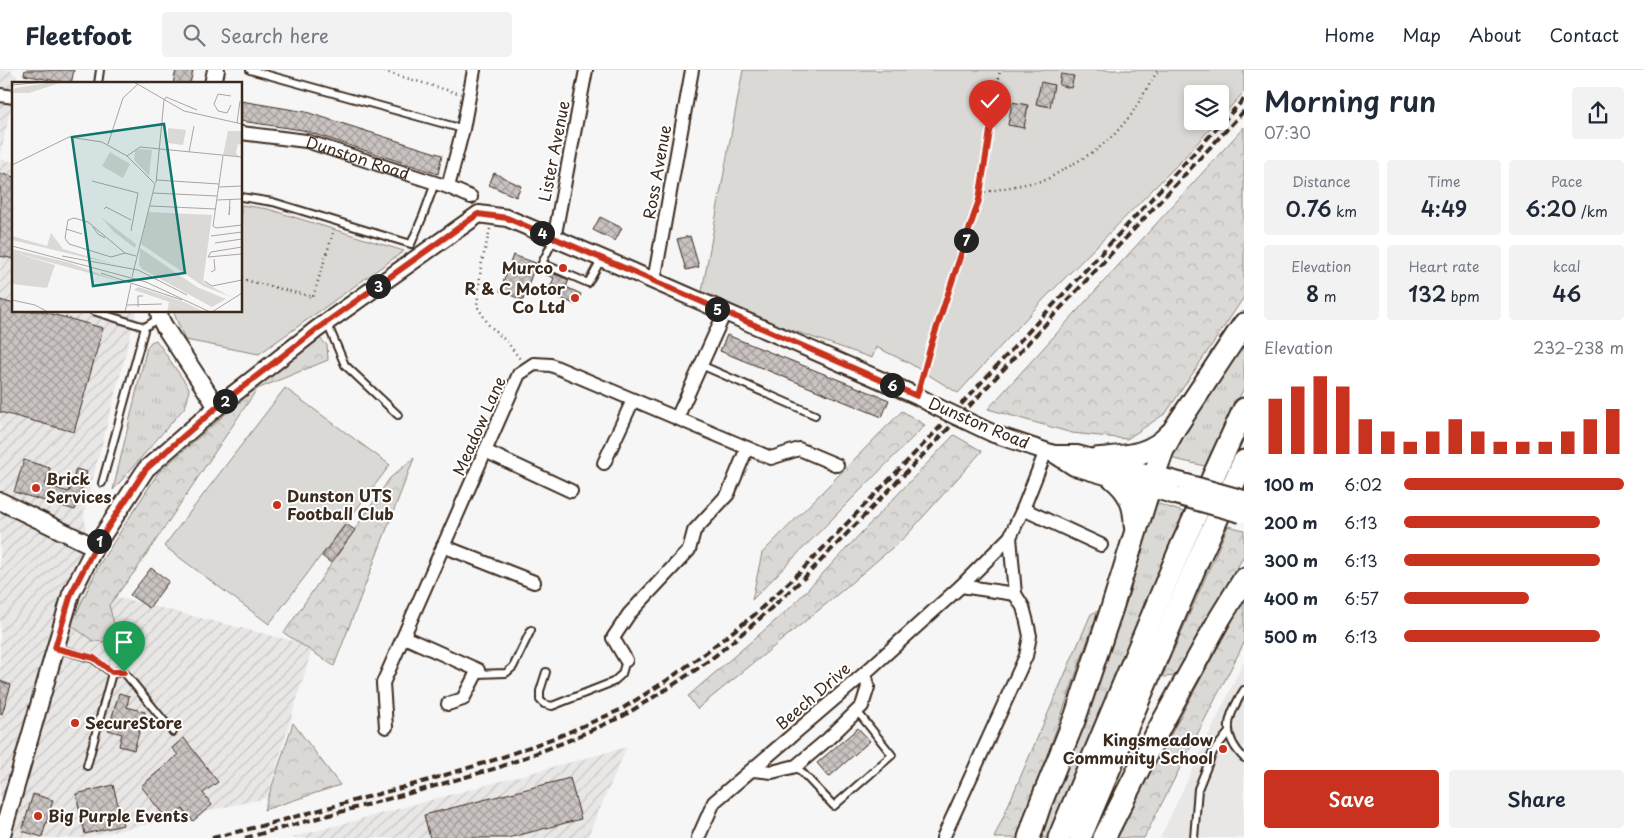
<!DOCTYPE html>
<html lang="en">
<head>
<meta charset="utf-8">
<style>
	:root { --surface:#fff; --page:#f2f2f3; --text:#1f2937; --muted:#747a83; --line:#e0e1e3; --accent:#c8321e }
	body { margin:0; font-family:"Playpen Sans",sans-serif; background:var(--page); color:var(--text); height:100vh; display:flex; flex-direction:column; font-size:19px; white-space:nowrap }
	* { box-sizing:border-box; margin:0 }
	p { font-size:16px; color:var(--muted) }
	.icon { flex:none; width:28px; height:28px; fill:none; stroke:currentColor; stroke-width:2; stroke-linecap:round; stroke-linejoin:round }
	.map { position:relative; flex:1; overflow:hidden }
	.drawer { display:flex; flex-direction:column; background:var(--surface); width:400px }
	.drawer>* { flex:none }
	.tools { position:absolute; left:1184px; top:15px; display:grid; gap:10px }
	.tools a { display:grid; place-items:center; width:45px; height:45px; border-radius:5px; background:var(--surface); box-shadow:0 2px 8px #0003; font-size:25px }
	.pin { position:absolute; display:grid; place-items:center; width:42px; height:42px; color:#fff; margin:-51px -21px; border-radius:50% 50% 50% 0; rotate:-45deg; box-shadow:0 0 5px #0007 }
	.pin .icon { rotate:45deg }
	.km { position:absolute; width:25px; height:25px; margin:-12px; border-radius:50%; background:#222; color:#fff; font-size:14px; line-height:25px; text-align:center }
	.round { display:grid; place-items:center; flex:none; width:52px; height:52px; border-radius:5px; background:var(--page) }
	.overview { display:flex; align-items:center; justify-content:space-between; height:85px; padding:0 20px }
	h1 { font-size:28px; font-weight:600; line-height:38px }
	.figures { display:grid; grid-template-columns:repeat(3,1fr); gap:8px; height:85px; padding:5px 20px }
	.figures div { display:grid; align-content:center; border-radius:5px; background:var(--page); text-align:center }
	.figures b { font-size:21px; font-weight:600 }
	.figures small { font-size:14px; font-weight:400 }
	.figures p { font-size:14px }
	.chart { height:140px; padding:10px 20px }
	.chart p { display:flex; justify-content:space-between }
	.chart svg { width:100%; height:90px; margin-top:5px; stroke:var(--accent); stroke-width:6 }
	.primary-button { display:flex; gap:10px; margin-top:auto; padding:10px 20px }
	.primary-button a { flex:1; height:58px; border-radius:5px; background:var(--accent); color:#fff; font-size:20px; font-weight:600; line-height:58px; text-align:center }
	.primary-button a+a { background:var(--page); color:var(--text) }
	ul { padding:0 20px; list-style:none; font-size:16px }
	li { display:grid; grid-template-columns:80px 60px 1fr; align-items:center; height:38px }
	li i { height:12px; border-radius:6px; background:var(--accent) }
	header { display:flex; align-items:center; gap:30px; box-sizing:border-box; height:70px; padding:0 25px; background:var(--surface); border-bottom:1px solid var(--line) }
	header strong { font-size:24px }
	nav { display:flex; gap:28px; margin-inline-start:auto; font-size:18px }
	.search { width:350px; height:45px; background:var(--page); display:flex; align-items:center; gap:12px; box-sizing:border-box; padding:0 18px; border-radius:5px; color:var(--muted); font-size:19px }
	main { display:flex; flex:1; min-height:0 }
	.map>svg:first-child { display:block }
	.built { fill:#e9e7e6 }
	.industrial { fill:url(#industrial-furrows) }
	.grass { fill:url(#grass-tufts); stroke:#8b827a }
	.forest { fill:url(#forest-crowns); stroke:#8b827a }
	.green { fill:#dbd9d6; stroke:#8b827a }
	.building { fill:url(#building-cross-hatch); stroke:#3b2a1e }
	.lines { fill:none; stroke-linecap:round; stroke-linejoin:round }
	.service-casing { stroke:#3b2a1e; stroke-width:10 }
	.minor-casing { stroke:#3b2a1e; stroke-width:16 }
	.tertiary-casing { stroke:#3b2a1e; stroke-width:20 }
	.trunk-casing { stroke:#3b2a1e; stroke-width:25 }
	.path { stroke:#3b2a1e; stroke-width:2.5; stroke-dasharray:1 4; stroke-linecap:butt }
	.service { stroke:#fff; stroke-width:6 }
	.minor { stroke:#fff; stroke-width:12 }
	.tertiary { stroke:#fff; stroke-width:16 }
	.trunk { stroke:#fff; stroke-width:21 }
	.rail { stroke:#3b2a1e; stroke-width:4; stroke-dasharray:8 4; stroke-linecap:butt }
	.tertiary-bridge-casing { stroke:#3b2a1e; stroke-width:20; stroke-linecap:butt }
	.tertiary-bridge { stroke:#fff; stroke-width:16 }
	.route-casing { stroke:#fff; stroke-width:10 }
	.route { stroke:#c8321e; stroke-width:6 }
	.poi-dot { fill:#c8321e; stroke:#fff; stroke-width:2 }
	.labels { text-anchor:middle; stroke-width:4; stroke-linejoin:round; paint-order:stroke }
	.street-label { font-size:16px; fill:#3b2a1e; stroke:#fff }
	.poi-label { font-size:16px; font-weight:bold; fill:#3b2a1e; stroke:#fff; text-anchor:start }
	.inset-road { fill:none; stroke:#aca4a0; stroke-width:1 }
	.view { fill:#0f766e; fill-opacity:0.15; stroke:#0f766e; stroke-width:2.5 }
	.inset-edge { fill:none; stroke:#3b2a1e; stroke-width:2.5 }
</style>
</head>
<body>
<header>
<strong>Fleetfoot</strong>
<div class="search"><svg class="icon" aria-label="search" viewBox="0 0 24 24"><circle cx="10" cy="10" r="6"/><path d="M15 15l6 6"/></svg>Search here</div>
<nav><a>Home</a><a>Map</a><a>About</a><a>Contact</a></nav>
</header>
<main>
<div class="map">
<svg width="1244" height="768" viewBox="0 0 1244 768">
	<defs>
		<pattern id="industrial-furrows" width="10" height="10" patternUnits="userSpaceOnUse" patternTransform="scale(1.25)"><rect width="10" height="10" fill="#e9e7e6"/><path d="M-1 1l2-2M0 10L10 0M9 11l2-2" fill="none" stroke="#c9c6c5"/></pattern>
		<pattern id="grass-tufts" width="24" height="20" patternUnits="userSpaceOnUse" patternTransform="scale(1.25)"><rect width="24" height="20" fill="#dbd9d6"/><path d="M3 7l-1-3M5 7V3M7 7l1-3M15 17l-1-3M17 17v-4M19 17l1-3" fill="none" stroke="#bdbab7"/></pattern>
		<pattern id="forest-crowns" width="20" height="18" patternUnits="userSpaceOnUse" patternTransform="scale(1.25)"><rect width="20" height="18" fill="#dbd9d6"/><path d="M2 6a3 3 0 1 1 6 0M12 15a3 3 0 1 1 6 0" fill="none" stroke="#bdbab7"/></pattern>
		<pattern id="building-cross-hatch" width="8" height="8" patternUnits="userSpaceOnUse" patternTransform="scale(1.25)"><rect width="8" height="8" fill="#c9c3c1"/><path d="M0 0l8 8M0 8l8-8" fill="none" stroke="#a49f9c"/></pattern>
	</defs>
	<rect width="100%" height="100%" fill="#f7f6f6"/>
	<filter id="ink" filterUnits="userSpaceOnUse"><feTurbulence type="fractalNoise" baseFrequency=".02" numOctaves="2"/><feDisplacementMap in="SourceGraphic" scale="10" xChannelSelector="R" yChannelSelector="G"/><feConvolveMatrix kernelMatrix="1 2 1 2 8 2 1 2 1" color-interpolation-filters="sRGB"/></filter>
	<g filter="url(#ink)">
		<polygon class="built" points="1244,591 1244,768 1160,768"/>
		<g class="industrial">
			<polygon points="0,0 10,0 17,6 16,14 14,14 14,23 0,87"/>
			<polygon points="0,89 14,92 14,241 137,241 84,442 93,521 313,576 267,728 85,768 0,768"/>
			<polygon points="627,677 587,768 290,768"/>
		</g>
		<g class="grass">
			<polygon points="1244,268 1244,318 1225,356 1209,397 1170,388 1196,340"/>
			<polygon points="156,270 189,318 188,328 185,337 113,420 147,277 151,272"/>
			<polygon points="1153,432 1186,443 1048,768 1037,768"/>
		</g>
		<g class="forest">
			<polygon points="1244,57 1244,227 1166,343 1127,369 1072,363 988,339"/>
			<polygon points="316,265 327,275 328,290 257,319 136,500 109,535 119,573 93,571 71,555 99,495 158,403 230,340 253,313"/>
			<polygon points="902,341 925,355 752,530 762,483"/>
			<polygon points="954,365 982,381 906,466 825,535 697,639 688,626 790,538"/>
			<polygon points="414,388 334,596 284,563 390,408"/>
			<polygon points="1228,456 1244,460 1244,486 1216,533 1179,606 1162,607"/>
			<polygon points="1244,529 1244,573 1144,768 1115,768"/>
			<polygon points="1098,541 1018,768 994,768 1091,544"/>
			<polygon points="293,653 340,715 264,740"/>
		</g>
		<g class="green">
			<polygon points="743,0 1244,0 1244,22 1220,48 1220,24 1192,24 1192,51 1217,51 1183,89 1043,230 958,323 909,293 876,277 872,288 734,240 701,227"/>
			<polygon points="241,135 268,139 404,181 259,284 185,270 173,241 241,241"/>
			<polygon points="285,318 390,395 269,554 164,476"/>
		</g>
		<g class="building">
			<polygon points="25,0 74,0 71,14 24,5"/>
			<polygon points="176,0 193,0 190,14 173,14"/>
			<polygon points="1061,4 1074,6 1071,18 1059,15"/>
			<polygon points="1041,12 1054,15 1050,37 1036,34"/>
			<polygon points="241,31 306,42 442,85 438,104 302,60 241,51"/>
			<polygon points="1012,32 1028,35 1024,58 1008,55"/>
			<polygon points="0,103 14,107 14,189 0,186"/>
			<polygon points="494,103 521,116 516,127 489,115"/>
			<polygon points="600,147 622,158 615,171 593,160"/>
			<polygon points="690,166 699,197 686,200 677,169"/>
			<polygon points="513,185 536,193 523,230 500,221"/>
			<polygon points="547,201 569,210 566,217 581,224 576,235 548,222 554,208 545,204"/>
			<polygon points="0,230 14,234 14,241 41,241 103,258 74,362 0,342"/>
			<polygon points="727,265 889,330 882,347 720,281"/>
			<polygon points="24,390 50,398 45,415 69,422 76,399 87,402 75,440 14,422"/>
			<polygon points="346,454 355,460 331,493 322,486"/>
			<polygon points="151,498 169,511 149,538 130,525"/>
			<polygon points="0,611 11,615 2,644 0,643"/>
			<polygon points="119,623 129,626 127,637 145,642 134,680 119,676 122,664 108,660"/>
			<polygon points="858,658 870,671 829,707 817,693"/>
			<polygon points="184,668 218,712 203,723 212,735 193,751 183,739 168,751 141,716 178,685 172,678"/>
			<polygon points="570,708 581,749 508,768 430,768 424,745"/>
			<polygon points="113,715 123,755 85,764 76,724"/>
			<polygon points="33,724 53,730 42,767 22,761"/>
		</g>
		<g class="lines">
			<defs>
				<g id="service">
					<polyline points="250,0 463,59"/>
					<polyline points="98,14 100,0"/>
					<polyline points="241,127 273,132 411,174 423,146 435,113"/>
					<polyline points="554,169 542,193 588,213 601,190"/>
					<polyline points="93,241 145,257"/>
					<polyline points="327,253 345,295 398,345"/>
					<polyline points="701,295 815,345"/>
					<polyline points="102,413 145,257 159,248"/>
					<polyline points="56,578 94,589 112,603 124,602 173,662"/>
					<polyline points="546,602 540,621 540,630 544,634 552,636 613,612 622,604 626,590"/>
					<polyline points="477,604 506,603 513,597 531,560"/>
					<path d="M 1244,620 C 1228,645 1220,664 1244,688"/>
					<polyline points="87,696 112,603"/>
					<polyline points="796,696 834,736 892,685 857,641"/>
					<polyline points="1194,768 1198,719 1213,682 1228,663"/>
				</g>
				<g id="minor">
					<polyline points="0,25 14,27"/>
					<path id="s1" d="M 241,63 L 306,71 L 448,117 L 471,127"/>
					<polyline points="448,117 463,59 474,0"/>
					<polyline points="554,169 586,0"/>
					<polyline points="654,211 692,0"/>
					<polyline points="677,348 725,242"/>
					<polyline points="485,381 571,421"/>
					<polyline points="604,393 633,330"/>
					<polyline points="1023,439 1101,475"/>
					<polyline points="443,476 534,512"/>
					<polyline points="961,516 1015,524"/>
					<polyline points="404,567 478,600 463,629 448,634"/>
					<polyline points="626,590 613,568 629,544 689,480 694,461 728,424 747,378"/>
					<polyline points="386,657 383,613 519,304 534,294 551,295 771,388 799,379 837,395"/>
					<polyline points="753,700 772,702 796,696 828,669 862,636 868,617 865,603"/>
					<polyline points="698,768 714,732 865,603 961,516 1010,467 1023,439 1046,381"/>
					<polyline points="943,768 1026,586 1030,566 1027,552 1023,537 1015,524 1010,467"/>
				</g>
				<g id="tertiary">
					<polyline points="213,14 216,0"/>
					<polyline points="159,241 160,248 164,256 217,337"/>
					<polyline points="994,364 1054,384 1074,397 1176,426"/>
					<polyline points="1054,384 1077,384 1183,412"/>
					<polyline points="0,431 95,477"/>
					<polyline points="1,768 71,524 95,477 146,399 217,337 317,259 479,144 507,148 629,200 917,326 937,337"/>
				</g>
				<g id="trunk">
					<path d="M 1096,389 C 1124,386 1150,387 1170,364"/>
					<path d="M 1113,408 C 1129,421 1135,435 1135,455"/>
					<polyline points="1029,768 1040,735 1075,648 1112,538 1149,419 1163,380 1175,358 1244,254"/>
					<polyline points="1059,768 1181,477 1244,339"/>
					<polyline points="1080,768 1199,488 1244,391"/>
					<polyline points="1104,768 1160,657 1220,548 1244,509"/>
				</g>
			</defs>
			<use href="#service" class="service-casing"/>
			<use href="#minor" class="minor-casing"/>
			<use href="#tertiary" class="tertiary-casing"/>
			<use href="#trunk" class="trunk-casing"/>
			<g class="path">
				<polyline points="379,0 457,23"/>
				<polyline points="980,123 1046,110 1095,81 1114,65 1131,45 1158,0"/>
				<polyline points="490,159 481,196 477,236 489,255 507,272 520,289"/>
				<polyline points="241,209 313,227 334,160"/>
				<polyline points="920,313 931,275 979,130 1000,0"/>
			</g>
			<use href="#service" class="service"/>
			<use href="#minor" class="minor"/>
			<use href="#tertiary" class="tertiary"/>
			<use href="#trunk" class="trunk"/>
			<g class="rail">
				<polyline points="212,768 261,756 426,711 497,689 562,665 620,640 666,611 705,583 753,546 800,502 942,355 1244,29"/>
				<polyline points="245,768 428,718 500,697 565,672 623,646 670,617 710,590 757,551 805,507 947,360 1244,41"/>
			</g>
			<defs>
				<g id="tertiary-bridge">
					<polyline points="937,337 994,364"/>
					<polyline points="1183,412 1244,429"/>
					<polyline points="1176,426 1241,444"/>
				</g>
			</defs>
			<use href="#tertiary-bridge" class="tertiary-bridge-casing"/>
			<use href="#tertiary-bridge" class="tertiary-bridge"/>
		</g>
	</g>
	<g class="lines" filter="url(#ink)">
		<defs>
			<polyline id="route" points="124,602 112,602 94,588 55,578 71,524 95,477 146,399 217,337 317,259 478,144 507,148 629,200 917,326 931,275 979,130 990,61"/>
		</defs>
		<use href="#route" class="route-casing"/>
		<use href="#route" class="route"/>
	</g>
	<g class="poi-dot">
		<circle cx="563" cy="198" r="5"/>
		<circle cx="575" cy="228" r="5"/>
		<circle cx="36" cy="418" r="5"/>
		<circle cx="277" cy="435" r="5"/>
		<circle cx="75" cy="653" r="5"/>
		<circle cx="1223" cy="679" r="5"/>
		<circle cx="38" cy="746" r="5"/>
	</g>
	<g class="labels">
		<g class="street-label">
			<text transform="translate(554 81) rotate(-79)" y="6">Lister Avenue</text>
			<text dy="6" stroke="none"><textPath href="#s1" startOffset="120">Dunston Road</textPath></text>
			<text transform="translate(657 102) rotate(-80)" y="6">Ross Avenue</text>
			<text transform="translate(979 353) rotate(23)" y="6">Dunston Road</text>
			<text transform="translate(479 356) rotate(-66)" y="6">Meadow Lane</text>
			<text transform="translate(813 626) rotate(-41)" y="6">Beech Drive</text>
		</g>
		<g class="poi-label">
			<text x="553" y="204" text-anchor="end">Murco</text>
			<text x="565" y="225" text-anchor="end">R &amp; C Motor<tspan x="565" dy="18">Co Ltd</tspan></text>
			<text x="46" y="415">Brick<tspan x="46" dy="18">Services</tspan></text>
			<text x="287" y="432">Dunston UTS<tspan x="287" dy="18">Football Club</tspan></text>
			<text x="85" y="659">SecureStore</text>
			<text x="1213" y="676" text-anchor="end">Kingsmeadow<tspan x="1213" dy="18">Community School</tspan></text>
			<text x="48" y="752">Big Purple Events</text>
		</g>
	</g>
	<g transform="translate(12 12)">
		<rect width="230" height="230" fill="#f7f6f6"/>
		<path d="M 42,0 L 51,0 L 17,11 L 1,11 L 3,6 ZM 89,135 L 124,162 L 123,166 L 102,150 ZM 39,151 L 51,167 L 105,183 L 0,158 L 0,154 L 35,164 ZM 128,166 L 185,205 L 214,217 L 200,225 L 130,187 L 127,183 ZM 0,167 L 58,181 L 110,200 L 0,170 ZM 126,205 L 172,220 L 193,230 L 177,230 L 178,227 L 122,208 Z" fill="#dbd9d6"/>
		<path d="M 156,46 L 174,48 L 171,63 L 156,61 ZM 216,49 L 230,49 L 230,63 L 226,62 L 224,70 L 226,74 L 211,73 ZM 127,67 L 140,68 L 137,94 L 122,78 L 123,69 ZM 98,70 L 118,82 L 111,96 L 90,84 ZM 136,130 L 200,133 L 191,200 L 219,215 L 191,204 L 129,162 ZM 0,170 L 43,183 L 35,206 L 0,202 ZM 157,220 L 178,227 L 177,230 L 155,230 Z" fill="#dbd9d6"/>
		<path class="inset-road" d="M 122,0 L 172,29 L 230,42M 0,3 L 33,0M 219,14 L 206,12 L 202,22 L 206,29 L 215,31 L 219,23M 225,41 L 228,19M 96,62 L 111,16 L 126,2M 177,70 L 182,44M 115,74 L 128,65 L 230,75M 211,74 L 201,144 L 204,146 L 230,143M 0,83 L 57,55 L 90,60 L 115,74 L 143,102 L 120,195M 145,98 L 207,102M 80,99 L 126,111 L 119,149M 144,101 L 152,18 L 154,15 L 185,28M 207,105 L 230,104M 141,111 L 205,114M 205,118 L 230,117M 138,124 L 204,127M 218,125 L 217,133 L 218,117M 92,127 L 94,125 L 119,138M 81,145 L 86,152 L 93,156M 54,147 L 70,152M 199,154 L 230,150M 203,161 L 230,157M 0,164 L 134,200 L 198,230M 230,165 L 199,170 L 196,175 L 230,172M 113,171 L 99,175 L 57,162 L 53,156 L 56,138 L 62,136 L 76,140 L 113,171 L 124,174M 50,174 L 126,188 L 175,213M 199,190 L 203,188 L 202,177M 89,191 L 170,218M 192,199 L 200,204 L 230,198M 0,218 L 23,223 L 36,230M 115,223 L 150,222M 126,225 L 126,214 L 131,214M 113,230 L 119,202M 200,230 L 230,211"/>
		<path class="view" d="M 152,42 L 173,191 L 81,204 L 60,55 Z"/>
		<rect width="230" height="230" class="inset-edge"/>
	</g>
</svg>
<div class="tools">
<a><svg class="icon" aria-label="layers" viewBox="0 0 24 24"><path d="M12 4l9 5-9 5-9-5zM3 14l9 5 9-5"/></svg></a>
</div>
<div class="pin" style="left:124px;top:602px;background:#1e9e55"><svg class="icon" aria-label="arrive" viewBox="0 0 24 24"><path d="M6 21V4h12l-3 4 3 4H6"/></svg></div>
<div class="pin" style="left:990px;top:61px;background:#d93025"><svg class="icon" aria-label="check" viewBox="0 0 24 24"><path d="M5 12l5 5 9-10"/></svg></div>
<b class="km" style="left:99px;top:471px">1</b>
<b class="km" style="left:225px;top:331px">2</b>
<b class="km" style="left:378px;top:216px">3</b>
<b class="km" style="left:542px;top:163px">4</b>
<b class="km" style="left:717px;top:239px">5</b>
<b class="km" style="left:892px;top:315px">6</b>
<b class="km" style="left:966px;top:170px">7</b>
</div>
<section class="drawer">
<div class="overview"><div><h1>Morning run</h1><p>07:30</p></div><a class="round"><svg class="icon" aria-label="share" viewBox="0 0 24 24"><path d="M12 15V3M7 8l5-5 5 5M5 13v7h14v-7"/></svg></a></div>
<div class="figures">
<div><p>Distance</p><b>0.76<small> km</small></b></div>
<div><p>Time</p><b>4:49</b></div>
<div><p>Pace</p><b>6:20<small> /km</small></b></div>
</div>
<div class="figures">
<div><p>Elevation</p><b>8<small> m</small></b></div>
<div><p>Heart rate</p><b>132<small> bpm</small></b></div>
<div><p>kcal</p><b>46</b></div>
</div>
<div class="chart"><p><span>Elevation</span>232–238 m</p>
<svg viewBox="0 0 160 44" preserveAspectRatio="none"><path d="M5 44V17M15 44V11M25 44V6M35 44V11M45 44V27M55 44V33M65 44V38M75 44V33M85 44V27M95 44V33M105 44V38M115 44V38M125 44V38M135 44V33M145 44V27M155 44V22"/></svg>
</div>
<ul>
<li><b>100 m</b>6:02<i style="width:100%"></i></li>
<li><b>200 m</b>6:13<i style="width:89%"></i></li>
<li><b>300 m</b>6:13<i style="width:89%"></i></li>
<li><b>400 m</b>6:57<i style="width:57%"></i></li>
<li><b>500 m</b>6:13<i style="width:89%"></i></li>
</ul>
<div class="primary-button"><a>Save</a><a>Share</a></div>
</section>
</main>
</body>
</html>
